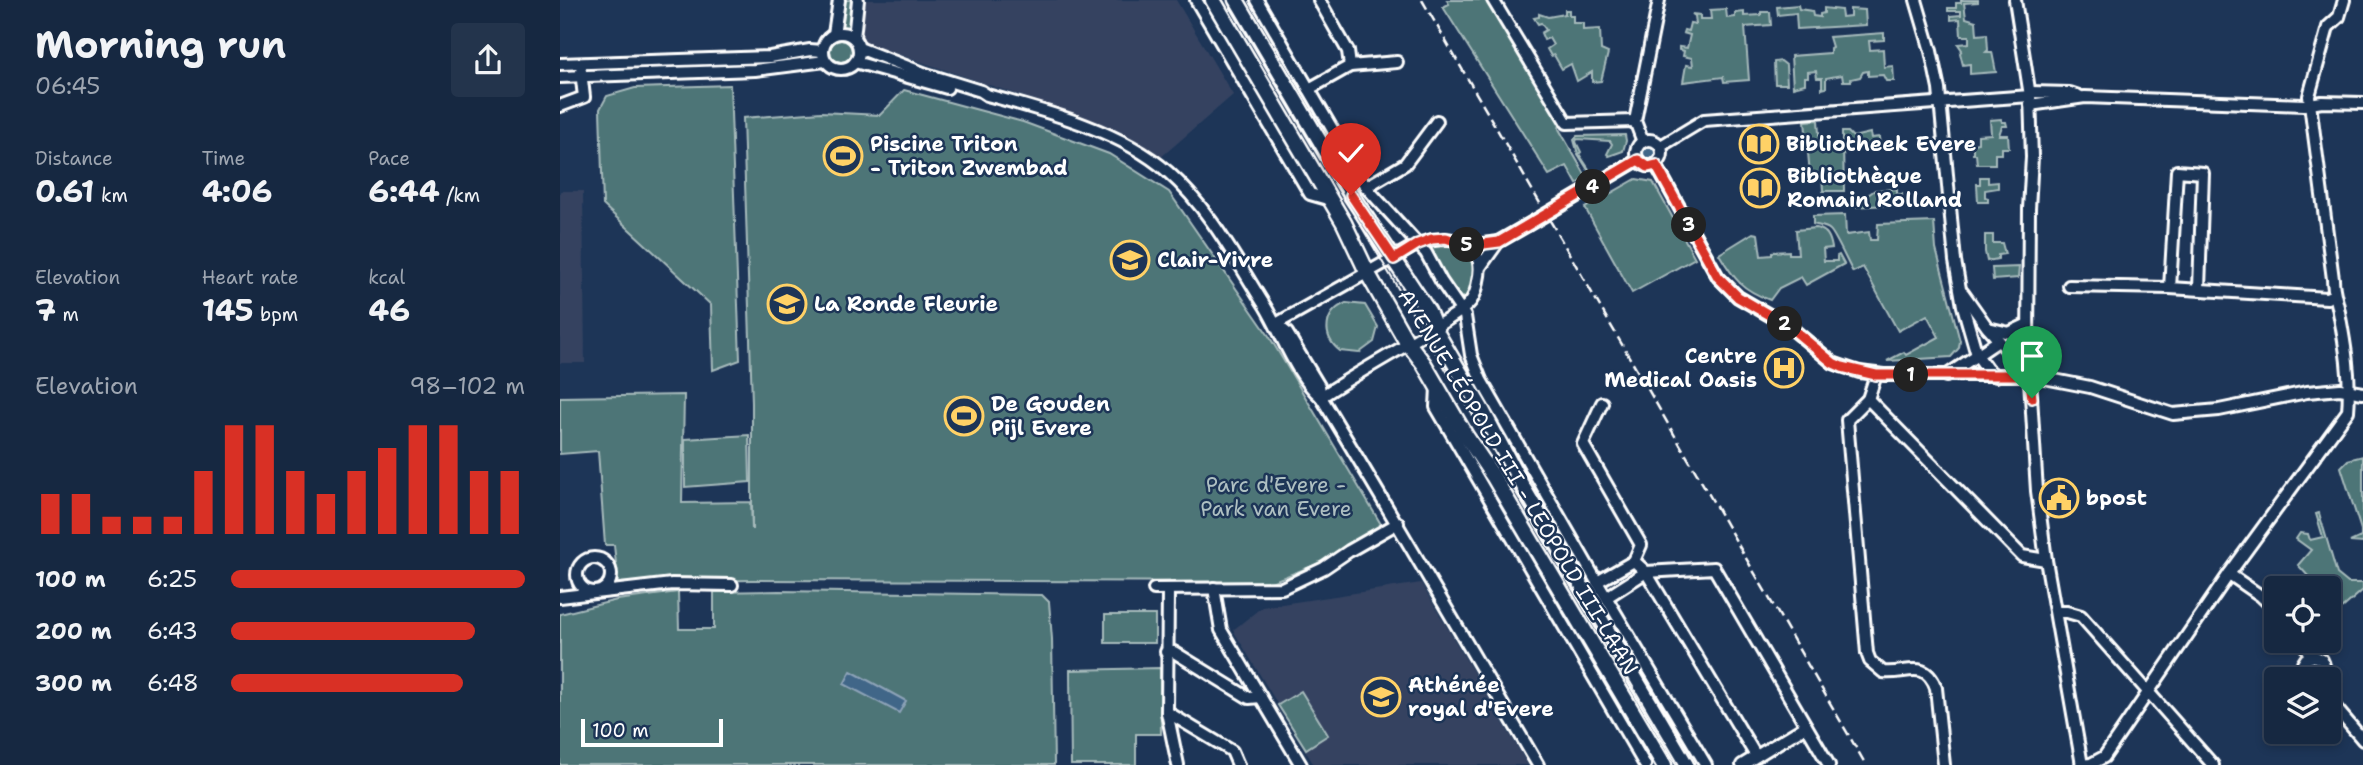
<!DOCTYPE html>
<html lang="en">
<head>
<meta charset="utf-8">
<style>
	:root { --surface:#162841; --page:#23344c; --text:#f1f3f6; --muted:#9ea6b1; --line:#35445a; --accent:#d93025 }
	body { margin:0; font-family:"Shantell Sans",sans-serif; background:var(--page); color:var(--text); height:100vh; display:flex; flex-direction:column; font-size:26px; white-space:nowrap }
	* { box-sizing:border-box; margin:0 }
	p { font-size:23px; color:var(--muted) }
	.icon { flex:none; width:38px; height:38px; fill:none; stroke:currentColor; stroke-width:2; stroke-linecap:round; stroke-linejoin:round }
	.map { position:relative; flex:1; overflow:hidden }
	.panel { display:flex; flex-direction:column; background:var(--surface); width:560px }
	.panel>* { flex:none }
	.controls { position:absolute; left:1704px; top:576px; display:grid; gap:14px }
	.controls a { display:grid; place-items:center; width:77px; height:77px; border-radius:7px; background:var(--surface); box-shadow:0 4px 10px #0003,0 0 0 2px var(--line); font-size:35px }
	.scale { position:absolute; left:21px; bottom:18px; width:142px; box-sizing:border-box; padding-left:7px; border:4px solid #fff; border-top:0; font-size:19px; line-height:24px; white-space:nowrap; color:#fff; -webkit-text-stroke:5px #1d3557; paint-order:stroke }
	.pin { position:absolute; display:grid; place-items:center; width:60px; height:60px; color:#fff; margin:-72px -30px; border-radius:50% 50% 50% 0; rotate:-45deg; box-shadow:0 0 7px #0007 }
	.pin .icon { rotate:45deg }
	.km { position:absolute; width:35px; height:35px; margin:-18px; border-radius:50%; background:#222; color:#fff; font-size:19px; line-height:35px; text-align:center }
	.round { display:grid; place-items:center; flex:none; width:74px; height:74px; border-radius:7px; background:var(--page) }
	.head { display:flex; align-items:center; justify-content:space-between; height:119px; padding:0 35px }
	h1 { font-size:38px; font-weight:700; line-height:52px }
	.metrics { display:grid; grid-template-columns:repeat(3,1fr); gap:10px; height:119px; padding:7px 35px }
	.metrics div { display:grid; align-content:center }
	.metrics b { font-size:30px; font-weight:700 }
	.metrics small { font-size:19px; font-weight:400 }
	.metrics p { font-size:19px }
	.chart { height:196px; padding:14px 35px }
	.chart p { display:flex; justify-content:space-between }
	.chart svg { width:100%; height:126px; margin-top:7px; stroke:var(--accent); stroke-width:6 }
	ul { padding:0 35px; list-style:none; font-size:23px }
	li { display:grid; grid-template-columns:112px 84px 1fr; align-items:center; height:52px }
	li i { height:18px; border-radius:9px; background:var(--accent) }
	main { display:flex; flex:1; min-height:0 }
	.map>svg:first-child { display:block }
	.built { fill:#344361 }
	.green { fill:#4d7477; stroke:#a6babb; stroke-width:2 }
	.water { fill:#416688; stroke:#8da3b8; stroke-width:2 }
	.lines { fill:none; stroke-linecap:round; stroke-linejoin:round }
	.minor-casing { stroke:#fff; stroke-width:16 }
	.major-casing { stroke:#fff; stroke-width:19 }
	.minor { stroke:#1d3557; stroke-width:10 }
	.major { stroke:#1d3557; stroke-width:14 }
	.tram { stroke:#fff; stroke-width:2 }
	.rail { stroke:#fff; stroke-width:2.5; stroke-dasharray:10 5; stroke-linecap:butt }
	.minor-bridge-casing { stroke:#fff; stroke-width:16; stroke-linecap:butt }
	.minor-bridge { stroke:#1d3557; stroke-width:10 }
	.route-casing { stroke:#fff; stroke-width:14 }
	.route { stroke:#d93025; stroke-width:9 }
	.labels { text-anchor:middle; stroke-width:5; stroke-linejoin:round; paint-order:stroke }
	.poi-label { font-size:21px; font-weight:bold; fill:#fff; stroke:#1d3557; text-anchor:start }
	.street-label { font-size:21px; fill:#fff; stroke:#1d3557 }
	.park-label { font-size:21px; fill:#afc0c2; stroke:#1d3557 }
</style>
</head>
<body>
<main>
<section class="panel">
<div class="head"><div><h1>Morning run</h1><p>06:45</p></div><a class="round"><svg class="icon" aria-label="share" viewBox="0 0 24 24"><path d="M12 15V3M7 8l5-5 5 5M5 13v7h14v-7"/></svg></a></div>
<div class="metrics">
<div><p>Distance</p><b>0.61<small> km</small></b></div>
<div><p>Time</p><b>4:06</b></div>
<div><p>Pace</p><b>6:44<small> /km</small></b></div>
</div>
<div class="metrics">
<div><p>Elevation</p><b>7<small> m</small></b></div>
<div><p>Heart rate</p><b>145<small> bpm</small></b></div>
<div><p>kcal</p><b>46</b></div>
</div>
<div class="chart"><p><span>Elevation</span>98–102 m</p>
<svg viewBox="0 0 160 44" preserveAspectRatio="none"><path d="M5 44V30M15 44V30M25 44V38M35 44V38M45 44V38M55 44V22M65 44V6M75 44V6M85 44V22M95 44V30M105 44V22M115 44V14M125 44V6M135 44V6M145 44V22M155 44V22"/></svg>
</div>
<ul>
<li><b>100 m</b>6:25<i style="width:100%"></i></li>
<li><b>200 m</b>6:43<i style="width:83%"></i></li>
<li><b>300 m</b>6:48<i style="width:79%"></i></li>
</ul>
</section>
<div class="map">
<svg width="1803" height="765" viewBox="0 0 1803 765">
	<rect width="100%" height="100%" fill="#1d3557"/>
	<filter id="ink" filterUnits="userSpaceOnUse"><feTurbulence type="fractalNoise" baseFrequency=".0143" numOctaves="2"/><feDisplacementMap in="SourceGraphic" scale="14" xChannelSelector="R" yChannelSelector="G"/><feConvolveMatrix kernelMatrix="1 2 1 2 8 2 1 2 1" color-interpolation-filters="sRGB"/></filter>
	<g filter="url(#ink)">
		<g class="built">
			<polygon points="306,0 616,0 673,95 600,158 521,116 299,41"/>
			<polygon points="0,191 23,191 25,363 0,363"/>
			<polygon points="861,583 968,765 754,765 673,630 702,607"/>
		</g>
		<g class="green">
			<polygon points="282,0 294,0 290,31 278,29"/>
			<polygon points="887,0 926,0 1000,124 999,129 1027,178 1017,184 1007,166 989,175 883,7 889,4"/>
			<polygon points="1401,0 1418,0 1418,2 1404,3 1406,18 1416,21 1417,35 1427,34 1428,50 1426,52 1432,52 1436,72 1410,74 1410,64 1403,65 1400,53 1402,50 1398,44 1409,43 1409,36 1401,36 1400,19 1391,20 1391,16 1401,15 1401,11 1388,11 1388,8 1396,8 1396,3 1401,3"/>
			<polygon points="1238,5 1239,9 1252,11 1253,16 1260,17 1260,14 1264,13 1264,8 1281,10 1282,17 1290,16 1290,9 1305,10 1306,25 1237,29 1236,13 1218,15 1217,7"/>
			<polygon points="1166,9 1167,18 1175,17 1175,13 1184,12 1184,16 1201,15 1201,12 1210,12 1211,25 1185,27 1189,80 1164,82 1163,77 1123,82 1126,65 1133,66 1132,58 1123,56 1124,51 1119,50 1119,47 1127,48 1130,35 1123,33 1124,30 1128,31 1130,23 1136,24 1135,16 1132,14 1140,15 1140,19 1151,19 1150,10"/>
			<polygon points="1005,10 1009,10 1009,16 1013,16 1013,23 1023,23 1023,30 1040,29 1041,50 1048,53 1041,81 1032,82 1032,72 1017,81 1011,64 1002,69 994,55 991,56 987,49 993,45 989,38 984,40 981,33 986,30 981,23 978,24 974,18 979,17 979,14 988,17 1005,14"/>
			<polygon points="1324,33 1324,40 1309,41 1310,50 1323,49 1324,67 1333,66 1334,81 1326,81 1323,75 1308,76 1308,71 1303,72 1300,77 1291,79 1291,81 1283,81 1282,75 1266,78 1266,88 1262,89 1262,78 1257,78 1256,71 1248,72 1248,77 1245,77 1245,84 1233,87 1231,56 1270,53 1270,48 1272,47 1269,37"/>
			<circle cx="281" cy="51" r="11"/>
			<polygon points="1221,61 1226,65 1227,84 1215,84 1214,62"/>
			<polygon points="161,65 160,67 35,74 35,67"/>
			<polygon points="170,85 180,360 153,370 151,305 43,205 40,109 47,96 75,88"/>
			<polygon points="344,90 463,122 549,154 609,192 709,336 822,526 768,560 711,582 191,580 58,583 54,545 45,545 38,451 0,454 0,397 124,395 122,503 191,502 192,530 192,403 183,118 261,112 320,115"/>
			<polygon points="1441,119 1442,122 1446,122 1447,126 1442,126 1439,135 1448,135 1449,148 1442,148 1442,154 1435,154 1435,164 1417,164 1416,154 1413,154 1413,144 1418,143 1418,135 1431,134 1430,120"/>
			<polygon points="1258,120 1260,147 1282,143 1282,132 1288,132 1293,137 1310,133 1311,138 1319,137 1320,145 1297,146 1296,139 1296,145 1283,146 1284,191 1263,191 1262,174 1250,174 1245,121"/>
			<polygon points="1065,135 1066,141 1063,151 1049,156 1047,154 1052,144 1050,141 1017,139 1016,142 1021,152 1019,154 1029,169 1028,170 1018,154 1014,140 1017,136"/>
			<polygon points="1420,177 1428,177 1428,183 1438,182 1438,188 1425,190 1425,197 1428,198 1428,202 1418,202 1417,184 1420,184"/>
			<polygon points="1076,179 1093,182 1135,258 1072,293 1025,208"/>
			<polygon points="1337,189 1337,194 1342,194 1342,200 1329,200 1328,205 1291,207 1315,190"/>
			<path d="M 1285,215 L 1286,235 L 1309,232 L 1310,240 L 1317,240 L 1318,224 L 1374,222 L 1376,249 L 1400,341 L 1399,348 L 1391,357 L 1327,361 L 1344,352 L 1346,355 L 1379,337 L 1367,315 L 1338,331 L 1303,267 L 1293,272 C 1288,264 1275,234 1270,230 C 1266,226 1259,226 1253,224 L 1253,216 Z"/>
			<path d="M 1256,228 C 1267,230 1270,237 1272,248 L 1263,249 L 1264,261 L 1277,261 L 1277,256 L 1279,255 L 1284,264 L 1246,285 L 1241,277 L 1219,288 L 1210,300 C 1182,290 1174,279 1159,254 L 1193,233 L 1198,234 L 1201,256 L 1212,255 L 1212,252 L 1229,251 L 1229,254 L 1238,254 L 1236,230 Z"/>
			<polygon points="1425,235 1433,235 1433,243 1442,243 1445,254 1438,255 1438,259 1427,261 1425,252"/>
			<path d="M 874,244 C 906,243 926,266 907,297 L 896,297 L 870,252 Z"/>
			<polygon points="1459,267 1458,278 1433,280 1432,268"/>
			<path d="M 786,303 L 805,305 L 818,327 L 814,342 L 799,353 L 780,351 C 761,336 764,312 786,303 Z"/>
			<polygon points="189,435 190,482 125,487 125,439"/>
			<polygon points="1803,456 1803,543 1790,542 1801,537 1801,530 1781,467 1788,460"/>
			<polygon points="1759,513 1777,574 1788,583 1803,583 1803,590 1780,610 1769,598 1769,588 1759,588 1738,565 1751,550 1736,539 1740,533 1748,534 1750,540 1763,537 1756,514"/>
			<polygon points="219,591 482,595 489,602 492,639 494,765 0,765 0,614 57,600 118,592 119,629 154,629 154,592"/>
			<rect x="545" y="615" width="50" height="28"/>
			<polygon points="600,668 601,734 576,734 576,765 511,765 510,670"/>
			<polygon points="741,691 768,735 746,749 718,705"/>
		</g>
		<g class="water">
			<circle cx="1090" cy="154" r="8"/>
			<polygon points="291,671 346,701 339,713 284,684"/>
		</g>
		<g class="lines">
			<defs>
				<g id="minor">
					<polyline points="636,0 750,194 771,200"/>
					<polyline points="697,0 806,187 866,253 881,281 905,316 911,355 921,380 1037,582 1146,765"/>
					<polyline points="759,0 788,51 790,66"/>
					<polyline points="933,0 1007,123 1075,121"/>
					<polyline points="1356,0 1371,51 1379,89 1395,261 1403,306 1417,355 1427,369 1436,376"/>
					<polyline points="1455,0 1470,96 1472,157 1469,209 1468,349 1477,491 1486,560 1522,765"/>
					<circle cx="281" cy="51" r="18"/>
					<polyline points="274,34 279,0"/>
					<polyline points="294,38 298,0"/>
					<path d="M 299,48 L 366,74 L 421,91 L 427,95 C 486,111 562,131 608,172 C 650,209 676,260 705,306 C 722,334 736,376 761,397 C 835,519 906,642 978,765"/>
					<polyline points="295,62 387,88"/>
					<polyline points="0,64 210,57 250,50 262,51"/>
					<polyline points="0,77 195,70 265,61"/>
					<polyline points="749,89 790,66 837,62"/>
					<polyline points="1470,92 1510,93 1519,96"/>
					<polyline points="1470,105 1525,97 1744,105 1762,102 1803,103"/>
					<polyline points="0,106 24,97 21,71"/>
					<circle cx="1089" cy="153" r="13"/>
					<polyline points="1083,142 1075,121 1099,0"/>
					<polyline points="1101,146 1144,120 1470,96"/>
					<polyline points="1096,165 1158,277 1178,297 1230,327 1273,363 1299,372 1325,375 1469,375 1530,387 1613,414 1659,410 1747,392 1780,389 1803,393"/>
					<polyline points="806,187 845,164 877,121"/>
					<polyline points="1005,203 1078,160"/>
					<polyline points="908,246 938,242"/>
					<polyline points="921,266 938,242 966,226"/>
					<polyline points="1509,286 1610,288 1767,298 1773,295"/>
					<polyline points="1610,288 1617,171 1643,173 1639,289"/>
					<polyline points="1403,293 1427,327 1469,375"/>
					<path d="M 716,324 L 858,244 C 888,233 928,240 918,281 C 917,288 915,295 911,301 C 903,312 887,319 876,327 C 838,351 798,372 761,397"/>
					<polyline points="721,328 727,333 759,386 761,397"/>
					<polyline points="1428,328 1449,333 1468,324"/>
					<path d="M 1316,375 L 1308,399 L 1287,420 L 1307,653 L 1310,661 L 1323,672 C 1346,675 1365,658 1376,688 L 1384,765"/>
					<polyline points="1386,376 1438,341"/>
					<polyline points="877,387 876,407 1085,765"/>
					<polyline points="1308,399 1462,556 1486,560"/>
					<circle cx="34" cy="575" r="17"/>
					<polyline points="1074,561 1086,572 1196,756"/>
					<polyline points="1669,574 1701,596 1717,611"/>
					<polyline points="1037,582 1074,561 1081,545 1023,444 1042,403"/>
					<polyline points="654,588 661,630 741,765"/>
					<polyline points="594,589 722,588 764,568 789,551 838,523"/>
					<polyline points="608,590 607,712 618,765"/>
					<polyline points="0,597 112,584 172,585"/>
					<polyline points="1047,597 1086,572 1154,568 1269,765"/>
					<polyline points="1496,612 1507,612 1521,616 1653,765"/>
					<polyline points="1743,640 1750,656"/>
					<polyline points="606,652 614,652 689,698 701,697"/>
					<path d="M 1750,679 L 1744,675 L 1741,667 L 1746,659 L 1754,656 L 1762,660 C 1766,668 1765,675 1756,679"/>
					<polyline points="1769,700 1803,740"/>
					<polyline points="607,712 672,751 678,765"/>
					<polyline points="1182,765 1246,726"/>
					<path d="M 1521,765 L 1531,764 L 1544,757 L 1669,574 L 1788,411 C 1791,378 1785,344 1779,312 C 1777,300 1773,291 1773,279 L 1749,96 L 1768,27 L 1779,17 L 1784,0"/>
				</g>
				<g id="major">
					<polyline points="653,0 784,223 808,274 845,339 864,364 906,436 933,476 1104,765"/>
					<polyline points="676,0 791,195 868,311 878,335 922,410 962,486 1126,765"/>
				</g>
			</defs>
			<use href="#minor" class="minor-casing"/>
			<use href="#major" class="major-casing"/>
			<use href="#minor" class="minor"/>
			<use href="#major" class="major"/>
			<polyline class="tram" points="668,0 1119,765"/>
			<polyline class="rail" points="862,0 1306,765"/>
			<defs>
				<polyline id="minor-bridge" points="966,226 1005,203"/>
			</defs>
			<use href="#minor-bridge" class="minor-bridge-casing"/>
			<use href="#minor-bridge" class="minor-bridge"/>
		</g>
	</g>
	<g class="lines" filter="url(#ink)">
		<defs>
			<polyline id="route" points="791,195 834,259 858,244 872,239 886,238 908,246 939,242 1078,160 1088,167 1096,165 1158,277 1178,297 1230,327 1273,363 1282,367 1316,375 1469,375 1472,398"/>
		</defs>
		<use href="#route" class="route-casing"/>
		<use href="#route" class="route"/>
	</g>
	<defs>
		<symbol id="library-ring" viewBox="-11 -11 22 22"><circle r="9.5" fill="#1d3557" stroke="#ffd166" stroke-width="1.5"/><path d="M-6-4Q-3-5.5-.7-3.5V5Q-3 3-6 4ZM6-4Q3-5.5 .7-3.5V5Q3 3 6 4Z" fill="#ffd166"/></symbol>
		<symbol id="stadium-ring" viewBox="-11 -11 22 22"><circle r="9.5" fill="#1d3557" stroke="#ffd166" stroke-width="1.5"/><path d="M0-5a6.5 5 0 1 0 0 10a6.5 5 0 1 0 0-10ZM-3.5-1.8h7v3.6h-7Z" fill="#ffd166"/></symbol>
		<symbol id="school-ring" viewBox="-11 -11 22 22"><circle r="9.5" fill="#1d3557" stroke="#ffd166" stroke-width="1.5"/><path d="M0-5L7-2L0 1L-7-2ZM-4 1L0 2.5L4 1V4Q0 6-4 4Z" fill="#ffd166"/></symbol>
		<symbol id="hospital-ring" viewBox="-11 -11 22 22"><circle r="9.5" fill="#1d3557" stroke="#ffd166" stroke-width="1.5"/><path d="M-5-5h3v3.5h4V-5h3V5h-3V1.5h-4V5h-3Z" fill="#ffd166"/></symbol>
		<symbol id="civic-ring" viewBox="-11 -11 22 22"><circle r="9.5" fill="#1d3557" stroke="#ffd166" stroke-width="1.5"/><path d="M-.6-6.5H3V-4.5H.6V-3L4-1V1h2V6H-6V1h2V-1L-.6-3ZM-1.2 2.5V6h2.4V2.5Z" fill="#ffd166"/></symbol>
	</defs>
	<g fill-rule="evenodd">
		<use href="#library-ring" x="1177" y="122" width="44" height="44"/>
		<use href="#stadium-ring" x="261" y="134" width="44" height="44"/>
		<use href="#library-ring" x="1178" y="166" width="44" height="44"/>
		<use href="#school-ring" x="548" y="238" width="44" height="44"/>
		<use href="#school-ring" x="205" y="282" width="44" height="44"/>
		<use href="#hospital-ring" x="1202" y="346" width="44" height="44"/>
		<use href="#stadium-ring" x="382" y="394" width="44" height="44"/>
		<use href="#civic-ring" x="1477" y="476" width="44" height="44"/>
		<use href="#school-ring" x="799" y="675" width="44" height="44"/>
	</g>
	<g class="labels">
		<g class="poi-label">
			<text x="310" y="151">Piscine Triton<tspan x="310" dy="24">- Triton Zwembad</tspan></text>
			<text x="1226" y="151">Bibliotheek Evere</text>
			<text x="1227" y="183">Bibliothèque<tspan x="1227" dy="24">Romain Rolland</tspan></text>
			<text x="597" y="267">Clair-Vivre</text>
			<text x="254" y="311">La Ronde Fleurie</text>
			<text x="1197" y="363" text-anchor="end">Centre<tspan x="1197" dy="24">Medical Oasis</tspan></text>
			<text x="431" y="411">De Gouden<tspan x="431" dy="24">Pijl Evere</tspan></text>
			<text x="1526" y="505">bpost</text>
			<text x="848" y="692">Athénée<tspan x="848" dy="24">royal d'Evere</tspan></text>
		</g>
		<g class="street-label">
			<text transform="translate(958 482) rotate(59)" y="7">AVENUE LÉOPOLD III - LEOPOLD III-LAAN</text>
		</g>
		<g class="park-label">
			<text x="716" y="492">Parc d'Evere -<tspan x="716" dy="24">Park van Evere</tspan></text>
		</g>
	</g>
</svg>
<div class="controls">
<a><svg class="icon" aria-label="locate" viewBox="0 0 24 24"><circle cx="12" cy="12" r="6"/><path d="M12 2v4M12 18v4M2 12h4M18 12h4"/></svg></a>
<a><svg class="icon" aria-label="layers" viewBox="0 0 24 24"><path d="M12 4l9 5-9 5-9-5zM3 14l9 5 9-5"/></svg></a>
</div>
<div class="scale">100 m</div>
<div class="pin" style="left:1472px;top:398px;background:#1e9e55"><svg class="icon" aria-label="arrive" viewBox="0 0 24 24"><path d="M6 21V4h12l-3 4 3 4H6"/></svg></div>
<div class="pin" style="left:791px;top:195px;background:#d93025"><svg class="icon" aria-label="check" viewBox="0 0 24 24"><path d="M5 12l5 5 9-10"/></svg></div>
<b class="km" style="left:1351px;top:375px">1</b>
<b class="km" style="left:1225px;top:324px">2</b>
<b class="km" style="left:1129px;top:225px">3</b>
<b class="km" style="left:1033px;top:187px">4</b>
<b class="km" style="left:907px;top:245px">5</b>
</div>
</main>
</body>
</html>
